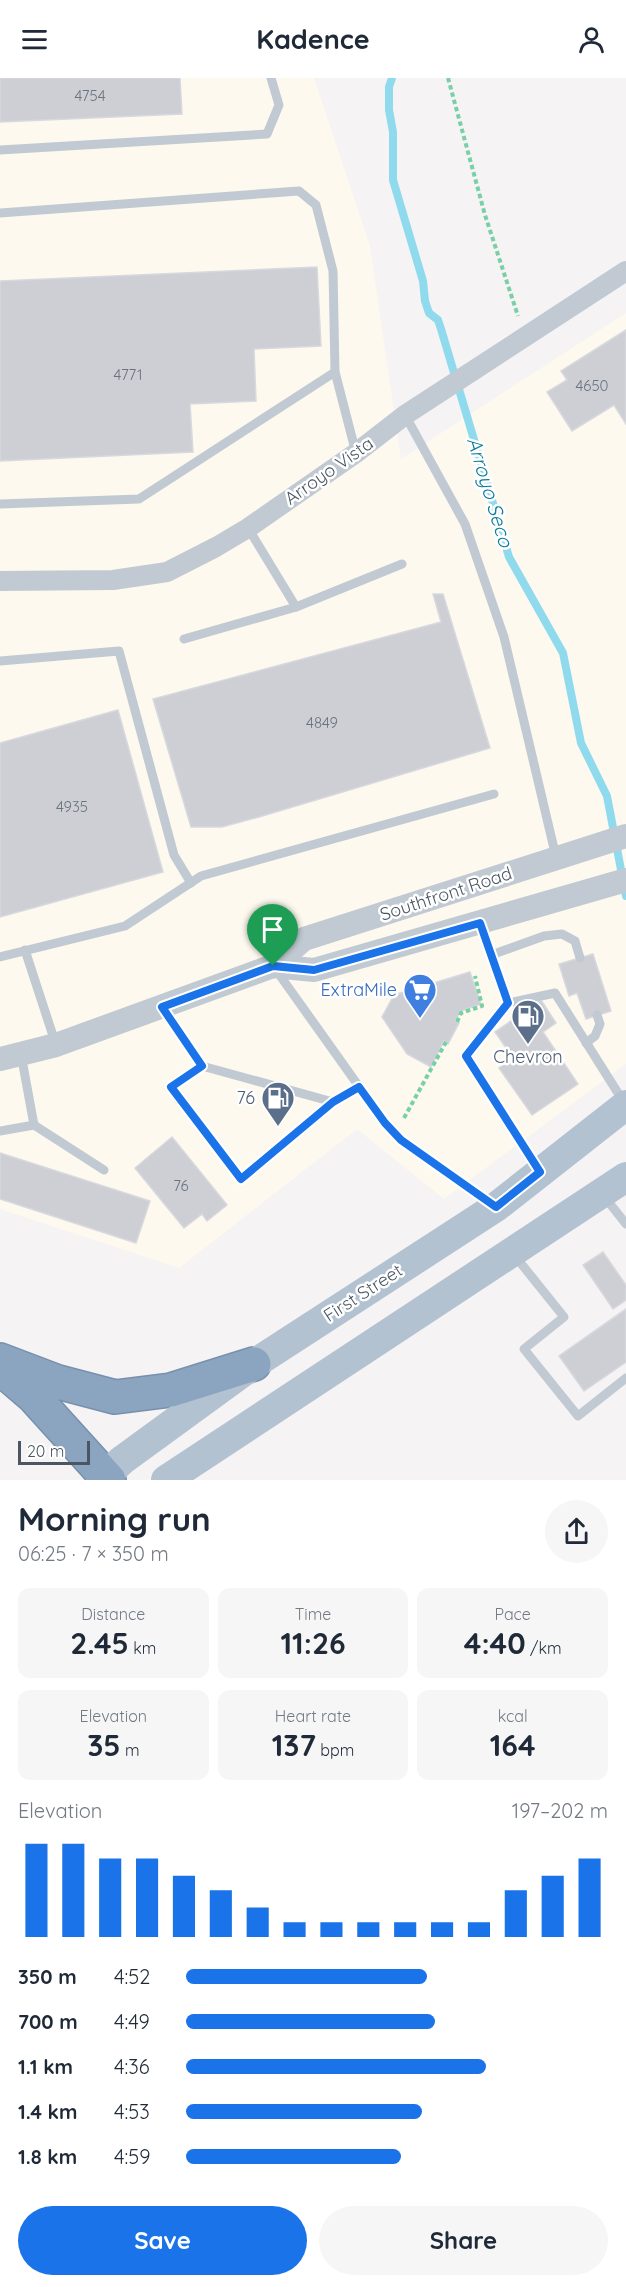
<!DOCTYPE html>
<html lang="en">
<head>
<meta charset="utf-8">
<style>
	:root { --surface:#fff; --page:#f6f6f7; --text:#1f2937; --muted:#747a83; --accent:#1a73e8 }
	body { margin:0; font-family:Quicksand,sans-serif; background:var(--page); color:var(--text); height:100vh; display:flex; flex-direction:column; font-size:22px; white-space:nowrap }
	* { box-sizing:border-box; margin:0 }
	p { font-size:20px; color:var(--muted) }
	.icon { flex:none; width:33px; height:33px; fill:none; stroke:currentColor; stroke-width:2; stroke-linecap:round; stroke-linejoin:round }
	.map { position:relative; height:1402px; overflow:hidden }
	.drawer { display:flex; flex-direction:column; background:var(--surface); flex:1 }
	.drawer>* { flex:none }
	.scale { position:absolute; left:18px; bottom:15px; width:72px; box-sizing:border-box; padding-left:6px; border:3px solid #4a5661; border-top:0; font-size:16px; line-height:21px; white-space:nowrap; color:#4a5661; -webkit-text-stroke:4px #fff; paint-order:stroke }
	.pin { position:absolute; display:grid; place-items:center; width:51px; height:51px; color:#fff; margin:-62px -26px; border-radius:50% 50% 50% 0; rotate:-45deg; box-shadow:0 0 6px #0007 }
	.pin .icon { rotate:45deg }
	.round { display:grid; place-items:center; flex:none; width:63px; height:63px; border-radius:32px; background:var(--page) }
	.summary { display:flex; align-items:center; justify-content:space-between; height:102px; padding:0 18px }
	h1 { font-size:33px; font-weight:700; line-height:45px }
	.stats { display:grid; grid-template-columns:repeat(3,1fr); gap:9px; height:102px; padding:6px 18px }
	.stats div { display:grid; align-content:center; border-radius:12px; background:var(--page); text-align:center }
	.stats b { font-size:30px; font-weight:700 }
	.stats small { font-size:16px; font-weight:400 }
	.stats p { font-size:16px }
	.chart { height:168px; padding:12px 18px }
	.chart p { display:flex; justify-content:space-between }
	.chart svg { width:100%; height:108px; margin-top:6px; stroke:var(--accent); stroke-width:6 }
	.cta { display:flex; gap:12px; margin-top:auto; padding:12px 18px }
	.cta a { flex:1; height:69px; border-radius:36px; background:var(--accent); color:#fff; font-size:24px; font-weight:700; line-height:69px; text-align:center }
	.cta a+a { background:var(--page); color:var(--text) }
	ul { padding:0 18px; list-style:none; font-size:20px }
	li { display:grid; grid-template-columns:96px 72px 1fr; align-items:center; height:45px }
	li i { height:15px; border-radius:8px; background:var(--accent) }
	header { display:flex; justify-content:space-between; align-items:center; height:78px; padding:0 18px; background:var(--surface); font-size:27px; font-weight:700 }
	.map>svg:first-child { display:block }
	.commercial { fill:#fdf9ef }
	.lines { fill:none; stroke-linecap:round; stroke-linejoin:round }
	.stream { stroke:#90daee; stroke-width:8 }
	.building { fill:#cdcfd5; stroke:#d7d9de; stroke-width:1.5 }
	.motorway-casing { stroke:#7690ad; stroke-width:36 }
	.path { stroke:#7ad0a6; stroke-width:4; stroke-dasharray:4.5 3; stroke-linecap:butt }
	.service { stroke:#c1cad2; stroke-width:9 }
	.minor { stroke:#c1cad2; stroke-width:20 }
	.tertiary { stroke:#c1cad2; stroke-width:24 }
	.primary { stroke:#b3c2d1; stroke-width:30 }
	.motorway { stroke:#8ba5c1; stroke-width:33 }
	.route-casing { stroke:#fff; stroke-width:12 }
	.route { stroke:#1a73e8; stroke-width:8 }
	.labels { text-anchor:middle; stroke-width:5; stroke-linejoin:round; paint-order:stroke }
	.number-label { font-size:15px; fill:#6b747e }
	.street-label { font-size:18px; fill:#4a5661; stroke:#fff }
	.shop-label { font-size:18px; fill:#366cbe; stroke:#fff; text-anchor:end }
	.service-label { font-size:18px; fill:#4e5e75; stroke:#fff }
	.water-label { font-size:20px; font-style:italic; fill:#0c7c9b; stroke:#fff }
</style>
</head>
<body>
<header><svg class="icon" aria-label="menu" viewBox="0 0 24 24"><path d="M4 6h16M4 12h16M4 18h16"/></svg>Kadence<svg class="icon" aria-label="person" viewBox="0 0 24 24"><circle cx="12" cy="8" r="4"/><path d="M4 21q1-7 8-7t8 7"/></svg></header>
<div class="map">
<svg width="626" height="1402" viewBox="0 0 626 1402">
	<rect width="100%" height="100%" fill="#f5f3f3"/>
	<polygon class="commercial" points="0,0 314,0 370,168 401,381 626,235 626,986 444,1121 357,1051 179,1190 0,1131"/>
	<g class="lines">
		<polyline class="stream" points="392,0 389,9 389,32 393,54 393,102 423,203 425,223 429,235 438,242 441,251 509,479 563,575 581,665 607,718 626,818"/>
	</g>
	<g class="building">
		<polygon points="0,0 180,0 182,36 0,44"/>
		<polygon points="317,189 321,268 254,271 256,323 190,326 193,374 0,383 0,203"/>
		<polygon points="626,252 626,346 614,327 572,353 547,314 567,302 561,293"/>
		<polygon points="433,516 443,516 490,670 259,739 222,749 191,749 153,621 441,544"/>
		<polygon points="118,632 163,794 0,839 0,665"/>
		<polygon points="593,876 611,933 586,941 577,915 569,918 559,886"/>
		<polygon points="470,894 481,926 461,933 455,943 459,945 448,966 444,963 431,989 407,976 382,939 394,917"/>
		<polygon points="541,922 556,945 543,954 578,1006 532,1037 499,990 513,980 495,954"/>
		<polygon points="172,1059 227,1127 207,1143 202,1136 184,1150 135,1090"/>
		<polygon points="0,1075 150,1123 136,1165 0,1121"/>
		<polygon points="603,1174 626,1207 626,1222 613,1231 583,1187"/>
		<polygon points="626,1231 626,1284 584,1313 559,1278"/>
	</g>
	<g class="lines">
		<defs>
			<g id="motorway">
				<polyline points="0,1282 58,1304 115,1319 171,1312 254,1286"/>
				<polyline points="0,1290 33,1318 109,1402"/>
			</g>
		</defs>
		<use href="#motorway" class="motorway-casing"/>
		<g class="path">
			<polyline points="448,0 485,137 518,238"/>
			<polyline points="457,944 461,935 482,928 475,898"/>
			<polyline points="404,1040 446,964"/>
		</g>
		<g class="service">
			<polyline points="0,72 267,56 279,27 271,0"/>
			<polyline points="0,135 299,113 316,127 333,193 335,294 356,375"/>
			<polyline points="405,337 465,446 504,559 556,779"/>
			<polyline points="0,426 139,421 335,294"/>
			<polyline points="248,450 296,529 402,486"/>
			<polyline points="184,561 296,529"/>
			<polyline points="0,583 119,573 174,777 191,805"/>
			<polyline points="480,845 508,925 466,978 537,1090"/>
			<polyline points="25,872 56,967"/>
			<polyline points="491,877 544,858 562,856 575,863 580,880"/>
			<polyline points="0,879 125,848 201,798 494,716"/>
			<polyline points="276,892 385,1045 401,1062 491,1126"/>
			<polyline points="508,925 555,915 623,1023"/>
			<polyline points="163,931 202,988 333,1024 359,1009"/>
			<polyline points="586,965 595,958 600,946 597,937"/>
			<polyline points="202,988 171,1009 241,1101 333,1024"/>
			<polyline points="34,1047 104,1092"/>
			<polyline points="0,1053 34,1047 21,976"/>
			<polyline points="603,1117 626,1146"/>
			<polyline points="515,1178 564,1239 524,1271 578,1338 626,1300"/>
		</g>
		<polyline class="minor" points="0,503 113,502 167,494 216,469 248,450 356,375 405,337 626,193"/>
		<g class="tertiary">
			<polyline points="273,888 314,892 626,802"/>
			<polyline points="0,981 56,967 273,888 304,861 626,758"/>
		</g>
		<g class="primary">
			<polyline points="101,1402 121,1383 254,1286 496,1129 626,1027"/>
			<polyline points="166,1402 626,1099"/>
		</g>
		<use href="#motorway" class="motorway"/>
	</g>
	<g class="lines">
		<defs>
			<polygon id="route" points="480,845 508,925 466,978 540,1094 496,1129 401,1062 385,1045 359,1009 333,1024 241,1101 171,1009 202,988 162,929 273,888 314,892"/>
		</defs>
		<use href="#route" class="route-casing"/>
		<use href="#route" class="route"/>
	</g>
	<defs>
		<symbol id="supermarket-pin" viewBox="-11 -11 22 30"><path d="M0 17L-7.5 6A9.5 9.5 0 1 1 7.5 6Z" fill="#3f7fe0" stroke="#fff"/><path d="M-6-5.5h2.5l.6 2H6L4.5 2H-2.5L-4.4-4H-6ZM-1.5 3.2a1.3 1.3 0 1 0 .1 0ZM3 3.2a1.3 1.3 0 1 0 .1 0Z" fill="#fff"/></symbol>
		<symbol id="fuel-pin" viewBox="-11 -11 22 30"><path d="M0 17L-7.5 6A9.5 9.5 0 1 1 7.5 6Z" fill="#5c6f8a" stroke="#fff"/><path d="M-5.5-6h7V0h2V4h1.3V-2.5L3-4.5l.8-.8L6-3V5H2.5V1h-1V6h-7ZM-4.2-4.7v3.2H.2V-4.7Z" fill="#fff"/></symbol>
	</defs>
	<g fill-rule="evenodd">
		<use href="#supermarket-pin" x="401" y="893" width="38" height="52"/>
		<use href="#fuel-pin" x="509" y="919" width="38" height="52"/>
		<use href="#fuel-pin" x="259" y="1001" width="38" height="52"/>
	</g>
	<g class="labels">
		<g class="number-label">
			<text x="90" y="23">4754</text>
			<text x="128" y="302">4771</text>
			<text x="592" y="313">4650</text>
			<text x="322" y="650">4849</text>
			<text x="72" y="734">4935</text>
			<text x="181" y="1113">76</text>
		</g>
		<g class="street-label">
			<text transform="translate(329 393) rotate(-35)" y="6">Arroyo Vista</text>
			<text transform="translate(446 816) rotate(-18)" y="6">Southfront Road</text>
			<text transform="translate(363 1215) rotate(-33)" y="6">First Street</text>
		</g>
		<g class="shop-label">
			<text x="397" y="918">ExtraMile</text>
		</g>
		<g class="service-label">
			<text x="528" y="985">Chevron</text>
			<text x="255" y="1026" text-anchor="end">76</text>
		</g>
		<g class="water-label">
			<text transform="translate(490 414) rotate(73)" y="7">Arroyo Seco</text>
		</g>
	</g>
</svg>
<div class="scale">20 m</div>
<div class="pin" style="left:273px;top:888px;background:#1e9e55"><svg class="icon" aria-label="arrive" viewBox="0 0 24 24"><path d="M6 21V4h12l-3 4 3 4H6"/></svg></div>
</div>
<section class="drawer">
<div class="summary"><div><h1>Morning run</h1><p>06:25 · 7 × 350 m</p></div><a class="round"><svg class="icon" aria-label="share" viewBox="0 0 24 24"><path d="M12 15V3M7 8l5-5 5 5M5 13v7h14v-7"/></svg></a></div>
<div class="stats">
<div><p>Distance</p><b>2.45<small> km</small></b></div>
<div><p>Time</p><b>11:26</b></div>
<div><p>Pace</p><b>4:40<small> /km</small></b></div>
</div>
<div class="stats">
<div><p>Elevation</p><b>35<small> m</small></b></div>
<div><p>Heart rate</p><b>137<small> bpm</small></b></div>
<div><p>kcal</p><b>164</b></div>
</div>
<div class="chart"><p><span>Elevation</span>197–202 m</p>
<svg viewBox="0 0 160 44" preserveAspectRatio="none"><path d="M5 44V6M15 44V6M25 44V12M35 44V12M45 44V19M55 44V25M65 44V32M75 44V38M85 44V38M95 44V38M105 44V38M115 44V38M125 44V38M135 44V25M145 44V19M155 44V12"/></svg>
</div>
<ul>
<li><b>350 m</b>4:52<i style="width:57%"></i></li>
<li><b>700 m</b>4:49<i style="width:59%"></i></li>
<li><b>1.1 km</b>4:36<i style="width:71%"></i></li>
<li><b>1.4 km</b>4:53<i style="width:56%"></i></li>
<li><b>1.8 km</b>4:59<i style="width:51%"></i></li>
</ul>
<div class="cta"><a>Save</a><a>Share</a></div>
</section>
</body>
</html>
